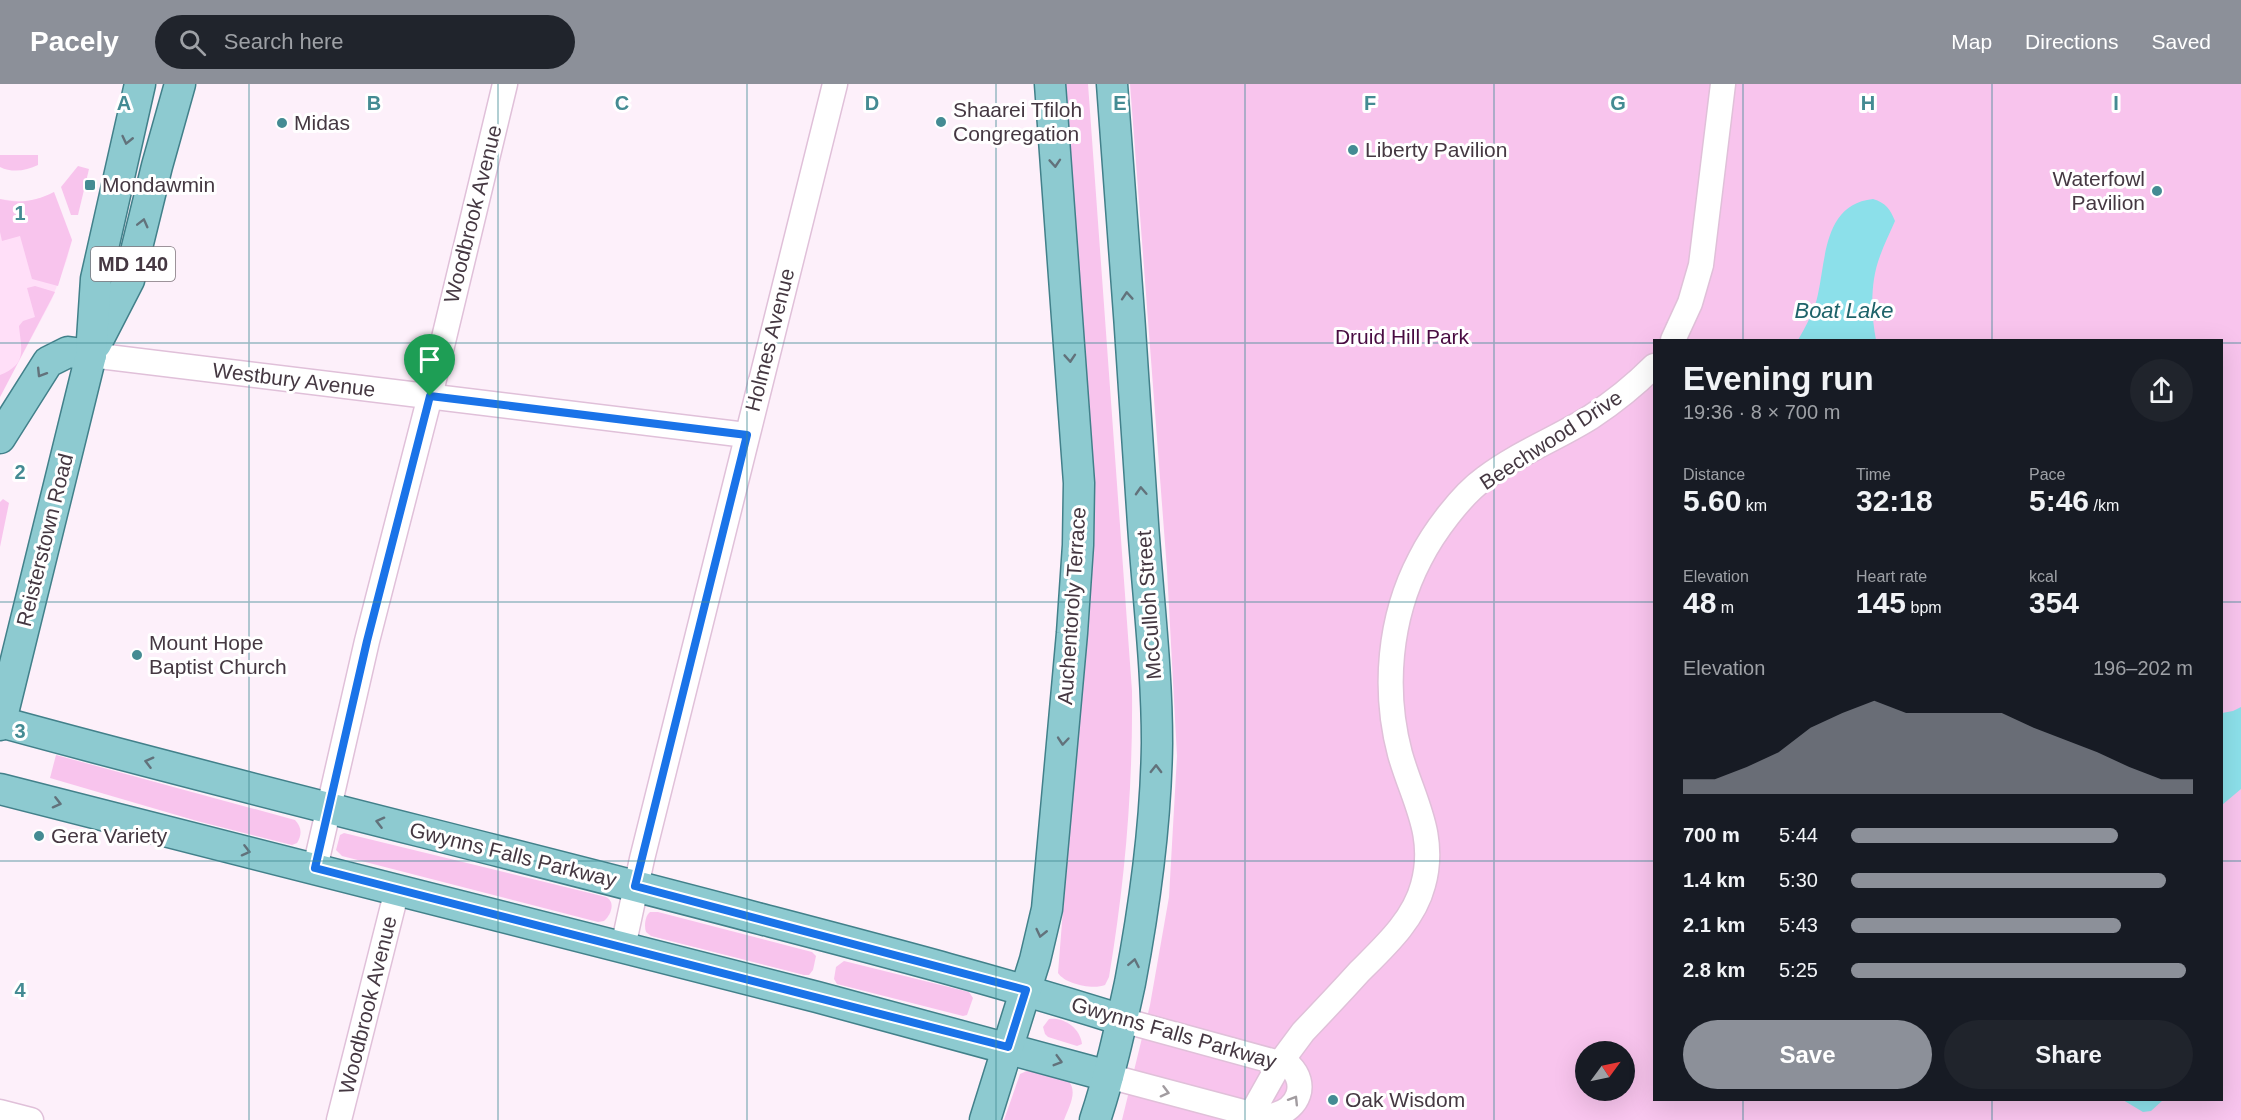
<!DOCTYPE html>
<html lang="en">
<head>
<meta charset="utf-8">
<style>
	:root { --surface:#171b24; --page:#20242c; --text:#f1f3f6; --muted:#9ea1a6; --accent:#8c9099 }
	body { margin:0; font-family:Arial,sans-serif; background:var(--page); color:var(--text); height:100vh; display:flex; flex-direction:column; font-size:22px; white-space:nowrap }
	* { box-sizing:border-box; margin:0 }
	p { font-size:20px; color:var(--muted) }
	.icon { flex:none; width:33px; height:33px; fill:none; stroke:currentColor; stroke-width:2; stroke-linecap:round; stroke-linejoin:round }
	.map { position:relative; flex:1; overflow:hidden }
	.side { position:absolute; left:1653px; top:255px; width:570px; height:762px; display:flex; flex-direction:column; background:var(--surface); border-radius:0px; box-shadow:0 6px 24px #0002 }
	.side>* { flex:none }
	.needle { width:39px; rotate:57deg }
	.controls { position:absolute; left:1575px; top:957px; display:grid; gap:12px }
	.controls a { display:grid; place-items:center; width:60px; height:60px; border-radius:50%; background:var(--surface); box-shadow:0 6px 24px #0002; font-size:30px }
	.pin { position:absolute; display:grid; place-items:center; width:51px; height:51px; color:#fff; margin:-62px -26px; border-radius:50% 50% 50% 0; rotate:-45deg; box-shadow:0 0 6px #0007 }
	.pin .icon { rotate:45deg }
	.round { display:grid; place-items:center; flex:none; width:63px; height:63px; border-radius:32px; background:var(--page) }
	.overview { display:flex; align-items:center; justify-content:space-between; height:102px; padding:0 30px }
	h1 { font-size:33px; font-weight:700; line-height:45px }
	.stats { display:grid; grid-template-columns:repeat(3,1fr); gap:9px; height:102px; padding:6px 30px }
	.stats div { display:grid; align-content:center }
	.stats b { font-size:30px; font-weight:700 }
	.stats small { font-size:16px; font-weight:400 }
	.stats p { font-size:16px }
	.chart { height:168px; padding:12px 30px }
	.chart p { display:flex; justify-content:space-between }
	.chart svg { width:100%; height:108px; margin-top:6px; fill:var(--accent); opacity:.7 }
	.primary-button { display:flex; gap:12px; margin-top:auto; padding:12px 30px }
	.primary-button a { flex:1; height:69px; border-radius:36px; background:var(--accent); color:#fff; font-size:24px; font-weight:700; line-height:69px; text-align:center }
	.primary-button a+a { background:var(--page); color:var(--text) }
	ul { padding:0 30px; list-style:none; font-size:20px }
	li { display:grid; grid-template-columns:96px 72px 1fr; align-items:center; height:45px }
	li i { height:15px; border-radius:8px; background:var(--accent) }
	header { display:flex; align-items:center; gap:36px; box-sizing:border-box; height:84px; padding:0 30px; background:var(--accent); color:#fff }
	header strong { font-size:28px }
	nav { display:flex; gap:33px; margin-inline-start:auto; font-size:21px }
	.search { width:420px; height:54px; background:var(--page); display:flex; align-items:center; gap:15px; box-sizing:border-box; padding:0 21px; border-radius:33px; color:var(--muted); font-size:22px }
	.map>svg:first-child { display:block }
	.built { fill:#ffdff8 }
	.green { fill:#f8c4ed; fill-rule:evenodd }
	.water { fill:#8ce0ea }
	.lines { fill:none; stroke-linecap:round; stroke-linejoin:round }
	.minor-casing { stroke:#e0c0d9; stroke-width:27 }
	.major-casing { stroke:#42808a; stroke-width:33 }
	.minor { stroke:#fff; stroke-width:24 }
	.major { stroke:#8dcad0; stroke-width:30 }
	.oneway { stroke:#62727b }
	.oneway2 { stroke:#a29ca0 }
	.route-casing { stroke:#fff; stroke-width:12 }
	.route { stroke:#1a73e8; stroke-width:8 }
	.grid { fill:none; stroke:#448b93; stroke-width:1.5; stroke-opacity:0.55 }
	.poi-dot { fill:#448b93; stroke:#fff; stroke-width:2 }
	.labels { text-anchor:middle; stroke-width:6; stroke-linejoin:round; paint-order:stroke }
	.shield { fill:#fff; stroke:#7d747b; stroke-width:1.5 }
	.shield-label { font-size:20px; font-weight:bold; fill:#453842 }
	.poi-label { font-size:21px; fill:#453842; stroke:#fff; text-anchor:start }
	.street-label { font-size:21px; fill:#453842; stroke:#fff }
	.park-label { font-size:21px; fill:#490c42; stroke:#fff }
	.water-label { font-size:22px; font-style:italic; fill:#1e636a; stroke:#fff }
	.grid-label { font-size:20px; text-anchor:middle; font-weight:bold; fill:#448b93; stroke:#fff; stroke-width:6; stroke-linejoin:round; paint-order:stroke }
</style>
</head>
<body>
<header>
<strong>Pacely</strong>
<div class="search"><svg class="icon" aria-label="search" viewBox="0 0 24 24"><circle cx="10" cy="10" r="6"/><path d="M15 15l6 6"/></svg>Search here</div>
<nav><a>Map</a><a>Directions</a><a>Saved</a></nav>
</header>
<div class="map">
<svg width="2241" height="1036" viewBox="0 0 2241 1036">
	<rect width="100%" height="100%" fill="#fdf0fa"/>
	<polygon class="built" points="54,108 72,156 67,175 52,215 0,313 0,115 25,118 44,113"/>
	<g class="green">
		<path d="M 1063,0 L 1088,0 L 1132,607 C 1133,704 1125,798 1109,893 L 1105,901 C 1093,906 1065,900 1058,889 L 1094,433 Z"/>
		<path d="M 1130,0 L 2241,0 L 2241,1036 L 1122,1036 L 1150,921 L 1169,813 L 1177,672 L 1167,486 ZM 1654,256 L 2222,256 L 2222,1016 L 1654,1016 ZM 1586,968 L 1624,968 L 1624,1006 L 1586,1006 Z"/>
		<path d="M 0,71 L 38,71 L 38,81 C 26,87 12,89 0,83 Z"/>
		<polygon points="78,82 89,85 78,131 71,131 61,103"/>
		<path d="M 54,108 L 72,156 L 58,202 L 32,195 L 20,152 L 2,157 L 0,148 L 0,115 C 20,120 36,117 54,108 Z"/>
		<path d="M 35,202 L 55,208 L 0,313 L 0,291 C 28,280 21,265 19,242 L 23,237 L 35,233 L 27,204 Z"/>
		<polygon points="3,415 9,419 0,463 0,418"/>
		<path d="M 56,671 L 295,736 C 302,743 302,751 297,759 L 292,761 L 197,737 L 50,694 Z"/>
		<path d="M 344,749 L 606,813 C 616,818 611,831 604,837 L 598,838 L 342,772 L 336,766 L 340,751 Z"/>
		<path d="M 650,828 L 658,828 L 812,868 L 816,872 L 813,886 L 809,891 L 804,891 L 651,852 L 646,848 C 644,842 645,832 650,828 Z"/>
		<polygon points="844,877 969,908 973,914 967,931 963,932 837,900 834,895 836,883"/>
		<path d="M 1049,935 C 1064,933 1080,944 1082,960 L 1077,962 L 1048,953 L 1045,950 L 1043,943 Z"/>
		<path d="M 1029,986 L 1067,995 C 1079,1007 1069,1022 1064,1036 L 1004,1036 L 1020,990 Z"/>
	</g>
	<g class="water">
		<path d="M 1873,115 C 1886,119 1890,125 1895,137 C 1890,149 1884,160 1880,172 C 1870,198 1871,230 1876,256 L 1798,256 C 1806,242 1815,226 1818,210 C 1826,174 1824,120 1873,115 Z"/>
		<polygon points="2241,623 2241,705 2222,721 2222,629 2233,627"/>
		<polygon points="2123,1016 2163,1016 2151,1027 2143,1028"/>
	</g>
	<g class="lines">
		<defs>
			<g id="minor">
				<polyline points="1673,256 1690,219 1701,181 1723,0"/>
				<polyline points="91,271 746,351"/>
				<polyline points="315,784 367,557 430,312 505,0"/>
				<polyline points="623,863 642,775 835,0"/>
				<path d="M 1108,992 L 1251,1030 C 1259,1031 1267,1033 1275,1031 C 1299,1024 1308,1000 1290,982 L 1122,936"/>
				<polyline points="0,1028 31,1036"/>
				<polyline points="339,1036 397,806"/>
				<path d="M 1248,1036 L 1280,979 L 1303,948 C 1322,928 1341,908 1359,888 C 1384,863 1414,836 1423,801 C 1437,751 1413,716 1400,670 C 1383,606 1389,534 1420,475 C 1433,449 1461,411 1485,394 C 1518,369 1556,355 1591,333 C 1614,318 1635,301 1654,282"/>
			</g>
			<g id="major">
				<polyline points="96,260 129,196 157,82 180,0"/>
				<polyline points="0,354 48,278 68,268 91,271"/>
				<path d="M 0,638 C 252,707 505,767 757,834 C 879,866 1002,898 1122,936"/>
				<polyline points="0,641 91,271 96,195 140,0"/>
				<polyline points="0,705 817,913 1108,992"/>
				<polyline points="985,1036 1035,876 1047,825 1072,549 1078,461 1079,399 1050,0"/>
				<path d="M 1095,1036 C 1110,991 1120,945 1130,899 C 1145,820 1156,740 1157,659 C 1157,586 1148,513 1143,440 C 1134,293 1123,147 1112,0"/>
			</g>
		</defs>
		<use href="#minor" class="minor-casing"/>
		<use href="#major" class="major-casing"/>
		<use href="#minor" class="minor"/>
		<use href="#major" class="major"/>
	</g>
	<defs><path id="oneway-chevron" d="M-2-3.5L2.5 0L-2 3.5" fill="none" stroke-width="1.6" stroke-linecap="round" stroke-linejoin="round" transform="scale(1.5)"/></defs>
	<g class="oneway">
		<use href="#oneway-chevron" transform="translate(127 56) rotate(103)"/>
		<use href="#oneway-chevron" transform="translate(1055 79) rotate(86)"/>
		<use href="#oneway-chevron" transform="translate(143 139) rotate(-76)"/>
		<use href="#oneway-chevron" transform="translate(1127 212) rotate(-94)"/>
		<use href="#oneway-chevron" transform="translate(1070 274) rotate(86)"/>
		<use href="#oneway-chevron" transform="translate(41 289) rotate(122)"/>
		<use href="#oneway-chevron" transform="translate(1141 407) rotate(-93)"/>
		<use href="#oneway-chevron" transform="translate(1063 657) rotate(95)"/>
		<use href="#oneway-chevron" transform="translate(149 678) rotate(-165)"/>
		<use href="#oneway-chevron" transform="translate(1156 685) rotate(-89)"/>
		<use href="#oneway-chevron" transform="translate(57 719) rotate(14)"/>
		<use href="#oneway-chevron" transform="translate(380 738) rotate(-166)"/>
		<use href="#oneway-chevron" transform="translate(246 767) rotate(14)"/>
		<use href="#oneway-chevron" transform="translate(1041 849) rotate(103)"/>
		<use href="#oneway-chevron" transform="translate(1134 879) rotate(-79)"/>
		<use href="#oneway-chevron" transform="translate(1058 977) rotate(16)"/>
	</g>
	<g class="oneway2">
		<use href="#oneway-chevron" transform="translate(1165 1008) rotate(15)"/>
		<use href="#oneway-chevron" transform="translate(1294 1016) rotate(-58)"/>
	</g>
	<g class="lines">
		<defs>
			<polygon id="route" points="430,312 747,351 635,802 1026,906 1008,963 315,784 367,557"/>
		</defs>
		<use href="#route" class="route-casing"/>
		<use href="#route" class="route"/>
	</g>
	<path class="grid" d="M 249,0 L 249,1036M 498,0 L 498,1036M 747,0 L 747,1036M 996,0 L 996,1036M 1245,0 L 1245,1036M 1494,0 L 1494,1036M 1743,0 L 1743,256M 1992,0 L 1992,256M 0,259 L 1654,259M 2222,259 L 2241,259M 0,518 L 1654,518M 2222,518 L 2241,518M 0,777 L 1654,777M 2222,777 L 2241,777M 1743,1016 L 1743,1036M 1992,1016 L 1992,1036"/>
	<g class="poi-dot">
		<circle cx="941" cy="38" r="6"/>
		<circle cx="282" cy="39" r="6"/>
		<circle cx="1353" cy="66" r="6"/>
		<rect x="84" y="95" width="12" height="12" rx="3"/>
		<circle cx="2157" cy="107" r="6"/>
		<circle cx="137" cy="571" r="6"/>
		<circle cx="39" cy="752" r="6"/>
		<circle cx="1333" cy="1016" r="6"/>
	</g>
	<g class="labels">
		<rect class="shield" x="91" y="163" width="84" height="34" rx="4.5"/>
		<g class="shield-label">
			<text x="133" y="187">MD 140</text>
		</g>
		<g class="poi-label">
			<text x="953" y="33">Shaarei Tfiloh<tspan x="953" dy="24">Congregation</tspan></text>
			<text x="294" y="46">Midas</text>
			<text x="1365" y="73">Liberty Pavilion</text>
			<text x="2145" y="102" text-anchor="end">Waterfowl<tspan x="2145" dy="24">Pavilion</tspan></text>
			<text x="102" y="108">Mondawmin</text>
			<text x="149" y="566">Mount Hope<tspan x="149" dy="24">Baptist Church</tspan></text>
			<text x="51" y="759">Gera Variety</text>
			<text x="1345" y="1023">Oak Wisdom</text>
		</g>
		<g class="street-label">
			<text transform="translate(473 130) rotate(-76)" y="7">Woodbrook Avenue</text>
			<text transform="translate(770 256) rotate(-76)" y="7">Holmes Avenue</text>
			<text transform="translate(294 296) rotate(7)" y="7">Westbury Avenue</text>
			<text transform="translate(1551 356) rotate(-33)" y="7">Beechwood Drive</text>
			<text transform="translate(45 456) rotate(-76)" y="7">Reisterstown Road</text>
			<text transform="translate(1149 521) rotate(-94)" y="7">McCulloh Street</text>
			<text transform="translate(1072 522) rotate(-86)" y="7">Auchentoroly Terrace</text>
			<text transform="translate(513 771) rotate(14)" y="7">Gwynns Falls Parkway</text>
			<text transform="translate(368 921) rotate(-76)" y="7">Woodbrook Avenue</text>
			<text transform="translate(1174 949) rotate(16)" y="7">Gwynns Falls Parkway</text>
		</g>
		<g class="park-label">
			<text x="1402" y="260">Druid Hill Park</text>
		</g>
		<g class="water-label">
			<text x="1844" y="234">Boat Lake</text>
		</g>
	</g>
	<g class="grid-label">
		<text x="124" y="26">A</text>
		<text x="374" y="26">B</text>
		<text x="622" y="26">C</text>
		<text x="872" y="26">D</text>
		<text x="1120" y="26">E</text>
		<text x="1370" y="26">F</text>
		<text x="1618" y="26">G</text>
		<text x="1868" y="26">H</text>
		<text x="2116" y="26">I</text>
		<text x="20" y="136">1</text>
		<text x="20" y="395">2</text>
		<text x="20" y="654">3</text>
		<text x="20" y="913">4</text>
	</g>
</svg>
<div class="controls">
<a><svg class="needle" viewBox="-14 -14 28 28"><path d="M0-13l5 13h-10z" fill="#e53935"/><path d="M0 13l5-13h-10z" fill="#9ea1a6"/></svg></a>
</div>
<div class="pin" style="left:430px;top:312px;background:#1e9e55"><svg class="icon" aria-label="arrive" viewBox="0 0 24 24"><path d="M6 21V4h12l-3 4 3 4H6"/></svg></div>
<section class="side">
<div class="overview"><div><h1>Evening run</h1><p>19:36 · 8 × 700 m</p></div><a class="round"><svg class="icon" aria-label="share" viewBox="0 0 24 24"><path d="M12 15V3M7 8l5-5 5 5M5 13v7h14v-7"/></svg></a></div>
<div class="stats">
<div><p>Distance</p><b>5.60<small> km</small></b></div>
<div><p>Time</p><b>32:18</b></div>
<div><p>Pace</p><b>5:46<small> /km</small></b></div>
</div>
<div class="stats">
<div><p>Elevation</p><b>48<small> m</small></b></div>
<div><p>Heart rate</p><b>145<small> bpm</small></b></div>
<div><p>kcal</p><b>354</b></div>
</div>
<div class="chart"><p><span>Elevation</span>196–202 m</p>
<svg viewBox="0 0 160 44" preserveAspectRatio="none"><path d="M0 44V38L10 38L20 33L30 27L40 17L50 11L60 6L70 11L80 11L90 11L100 11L110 17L120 22L130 27L140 33L150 38L160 38V44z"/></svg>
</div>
<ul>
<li><b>700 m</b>5:44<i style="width:78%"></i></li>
<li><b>1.4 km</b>5:30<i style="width:92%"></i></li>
<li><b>2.1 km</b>5:43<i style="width:79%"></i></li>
<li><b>2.8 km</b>5:25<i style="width:98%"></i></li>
</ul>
<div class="primary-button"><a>Save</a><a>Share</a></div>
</section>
</div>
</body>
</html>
